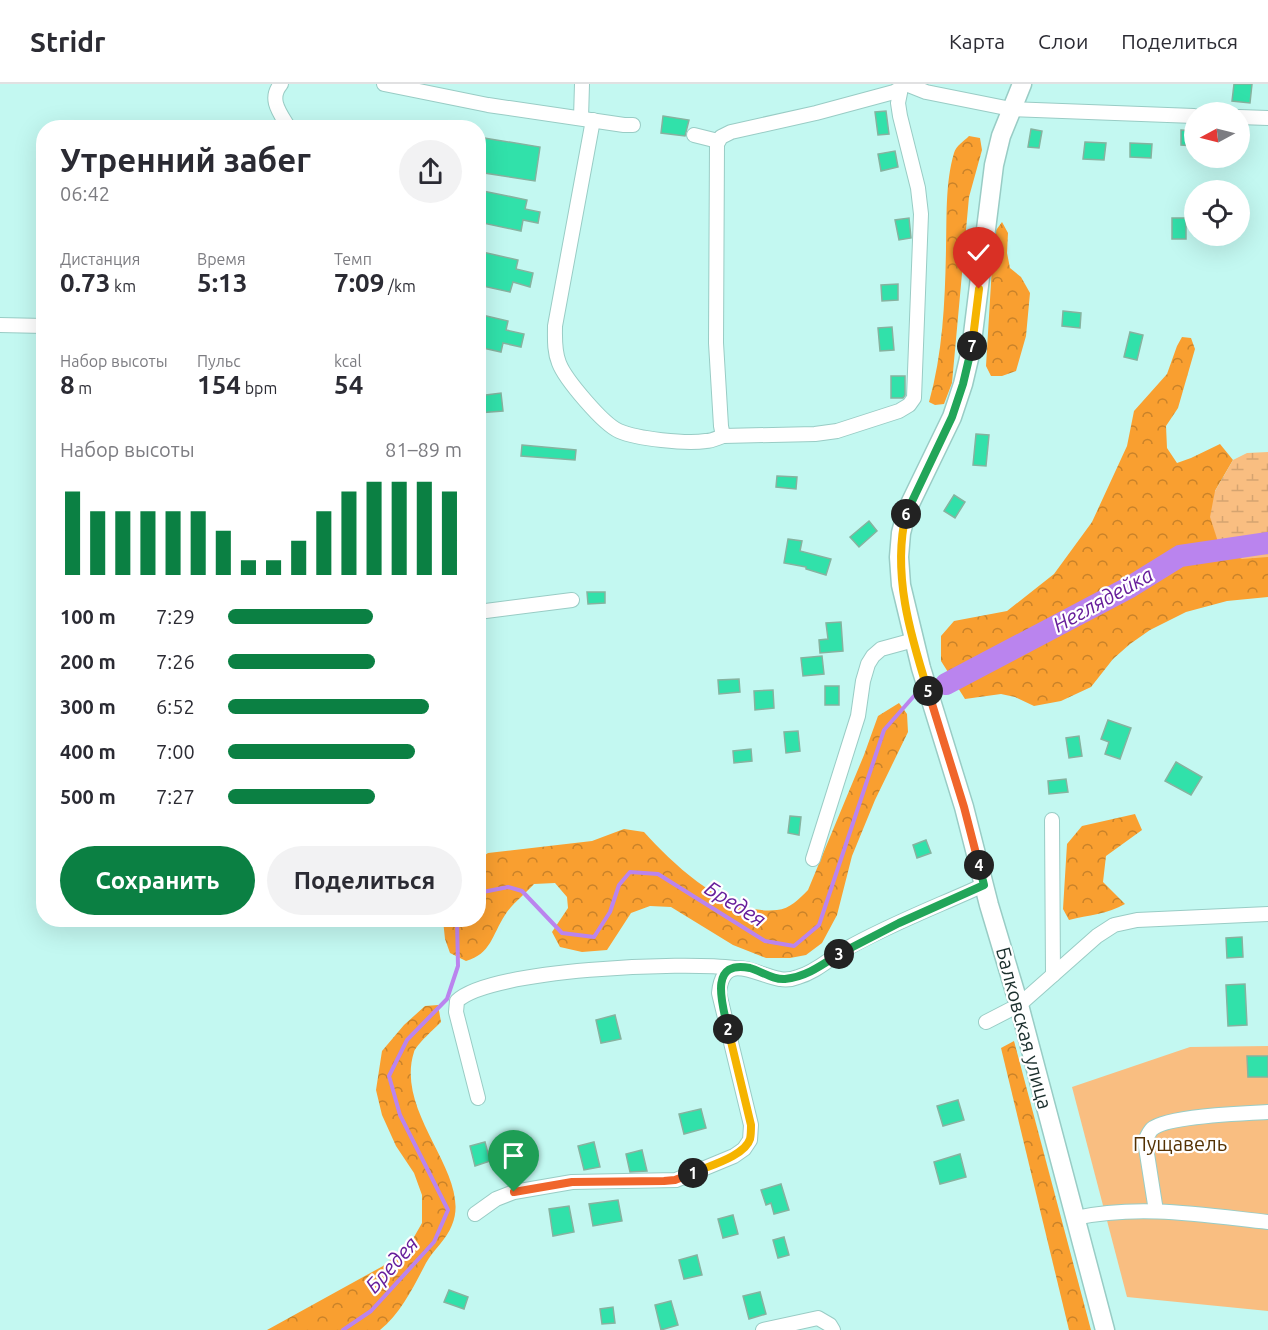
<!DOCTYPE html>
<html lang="ru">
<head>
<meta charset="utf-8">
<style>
	:root { --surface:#fff; --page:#f2f2f3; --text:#2b2b33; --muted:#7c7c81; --line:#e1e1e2; --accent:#0b8043 }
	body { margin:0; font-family:Ubuntu,sans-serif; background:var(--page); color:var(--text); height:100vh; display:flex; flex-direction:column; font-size:22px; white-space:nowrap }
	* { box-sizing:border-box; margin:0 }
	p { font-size:20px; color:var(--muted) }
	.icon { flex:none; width:33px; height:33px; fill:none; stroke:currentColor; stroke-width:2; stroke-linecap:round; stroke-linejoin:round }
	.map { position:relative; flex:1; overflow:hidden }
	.side { position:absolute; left:36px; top:36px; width:450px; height:807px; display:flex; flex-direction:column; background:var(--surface); border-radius:24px; box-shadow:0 6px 24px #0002 }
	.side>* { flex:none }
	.needle { width:39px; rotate:263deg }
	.tools { position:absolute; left:1184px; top:18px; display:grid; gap:12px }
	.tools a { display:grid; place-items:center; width:66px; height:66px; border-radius:50%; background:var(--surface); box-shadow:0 6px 24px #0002; font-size:30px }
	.pin { position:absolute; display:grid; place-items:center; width:51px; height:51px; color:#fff; margin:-62px -26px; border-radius:50% 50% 50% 0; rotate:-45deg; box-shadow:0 0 6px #0007 }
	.pin .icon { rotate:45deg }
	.km { position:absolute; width:30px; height:30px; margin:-15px; border-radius:50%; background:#222; color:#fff; font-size:16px; line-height:30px; text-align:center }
	.round { display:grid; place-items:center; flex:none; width:63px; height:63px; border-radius:32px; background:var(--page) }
	.summary { display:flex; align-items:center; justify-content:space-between; height:102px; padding:0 24px }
	h1 { font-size:33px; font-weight:700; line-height:45px }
	.figures { display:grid; grid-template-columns:repeat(3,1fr); gap:9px; height:102px; padding:6px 24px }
	.figures div { display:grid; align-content:center }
	.figures b { font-size:26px; font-weight:700 }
	.figures small { font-size:16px; font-weight:400 }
	.figures p { font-size:16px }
	.chart { height:168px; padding:12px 24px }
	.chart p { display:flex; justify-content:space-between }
	.chart svg { width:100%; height:108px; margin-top:6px; stroke:var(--accent); stroke-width:6 }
	.action { display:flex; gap:12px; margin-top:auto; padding:12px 24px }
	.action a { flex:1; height:69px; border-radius:36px; background:var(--accent); color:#fff; font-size:24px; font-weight:700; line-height:69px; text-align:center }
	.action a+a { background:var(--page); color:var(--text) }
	ul { padding:0 24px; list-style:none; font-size:20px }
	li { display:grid; grid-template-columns:96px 72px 1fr; align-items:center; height:45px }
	li i { height:15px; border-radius:8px; background:var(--accent) }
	header { display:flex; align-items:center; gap:36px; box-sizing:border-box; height:84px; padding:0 30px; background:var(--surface); border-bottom:2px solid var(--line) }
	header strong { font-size:28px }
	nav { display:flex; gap:33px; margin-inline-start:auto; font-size:21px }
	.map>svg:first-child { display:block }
	.forest { fill:url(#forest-crowns) }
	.wetland { fill:url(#wetland-marsh) }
	.garden { fill:#f9be81 }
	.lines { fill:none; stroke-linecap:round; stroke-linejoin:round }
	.stream { stroke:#ba84ee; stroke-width:4 }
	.river { stroke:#ba84ee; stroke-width:22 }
	.building { fill:#31e1aa; stroke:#86b29f; stroke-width:1.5 }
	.minor-casing { stroke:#99ccc5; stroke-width:16 }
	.major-casing { stroke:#99ccc5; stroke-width:21 }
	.minor { stroke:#fff; stroke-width:14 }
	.major { stroke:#fff; stroke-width:18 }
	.split-1-casing { stroke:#fff; stroke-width:12 }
	.split-2-casing { stroke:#fff; stroke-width:12 }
	.split-3-casing { stroke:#fff; stroke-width:12 }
	.split-4-casing { stroke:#fff; stroke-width:12 }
	.split-5-casing { stroke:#fff; stroke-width:12 }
	.split-6-casing { stroke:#fff; stroke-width:12 }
	.split-7-casing { stroke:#fff; stroke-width:12 }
	.split-8-casing { stroke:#fff; stroke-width:12 }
	.split-1 { stroke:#f0652b; stroke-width:8 }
	.split-2 { stroke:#f5b400; stroke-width:8 }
	.split-3 { stroke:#22a559; stroke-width:8 }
	.split-4 { stroke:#22a559; stroke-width:8 }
	.split-5 { stroke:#f0652b; stroke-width:8 }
	.split-6 { stroke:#f5b400; stroke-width:8 }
	.split-7 { stroke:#22a559; stroke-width:8 }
	.split-8 { stroke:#f5b400; stroke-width:8 }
	.labels { text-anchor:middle; stroke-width:4.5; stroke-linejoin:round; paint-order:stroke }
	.street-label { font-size:20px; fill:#1a2e2c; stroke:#fff }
	.park-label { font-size:20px; fill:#543103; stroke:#fff }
	.water-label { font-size:21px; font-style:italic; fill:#671e9b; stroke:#fff }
</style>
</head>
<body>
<header>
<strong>Stridr</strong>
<nav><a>Карта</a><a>Слои</a><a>Поделиться</a></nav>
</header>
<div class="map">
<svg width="1268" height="1246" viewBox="0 0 1268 1246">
	<defs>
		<pattern id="forest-crowns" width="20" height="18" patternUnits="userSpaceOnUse" patternTransform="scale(1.5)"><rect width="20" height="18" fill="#f99f30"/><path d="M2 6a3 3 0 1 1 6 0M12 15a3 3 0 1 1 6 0" fill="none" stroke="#c98229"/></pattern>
		<pattern id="wetland-marsh" width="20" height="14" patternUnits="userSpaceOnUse" patternTransform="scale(1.5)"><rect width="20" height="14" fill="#f9be81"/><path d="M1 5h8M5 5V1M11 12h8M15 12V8" fill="none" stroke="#d5a470"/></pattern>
	</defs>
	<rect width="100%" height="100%" fill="#c3f8f1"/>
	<g class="forest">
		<path d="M 969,52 L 980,54 L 982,66 L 969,113 L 952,299 L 944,320 L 935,321 L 929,318 C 943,269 945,216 946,166 C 947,135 945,99 954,69 C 956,62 964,57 969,52 Z"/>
		<polygon points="1002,138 1008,149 1007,169 1010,184 1021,193 1030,209 1026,252 1016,287 1002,292 991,292 986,282 994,149"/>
		<polygon points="1182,253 1191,254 1195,265 1178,324 1166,342 1167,364 1177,379 1191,374 1220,360 1233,376 1215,407 1264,472 1268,473 1268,513 1227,517 1186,528 1150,546 1130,560 1113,575 1091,603 1061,617 1034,622 1015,613 1001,610 965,615 941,577 941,552 954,537 1007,527 1054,490 1092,438 1127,362 1134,327 1167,290 1177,262"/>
		<path d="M 899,619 L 907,630 L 908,648 L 875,716 L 852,772 L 837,831 L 822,859 L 806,871 L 790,874 L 766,874 L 733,861 L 671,823 L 650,822 L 631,829 L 607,866 L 582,868 L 560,863 L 552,848 L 568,824 L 567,813 L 555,799 L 534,800 C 525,810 512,820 505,831 C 492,851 491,870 466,877 L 450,869 L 445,855 L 443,836 L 478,836 L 479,775 L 488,769 L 592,757 L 624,745 L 644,748 C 675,782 727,832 777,826 C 790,825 799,815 808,806 L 864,671 L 878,632 Z"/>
		<path d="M 1135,730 L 1142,746 L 1106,772 L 1103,798 L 1125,820 C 1108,830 1088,831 1069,836 L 1063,825 L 1067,760 L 1082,742 Z"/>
		<path d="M 438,921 L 441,938 C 435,944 416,961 414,968 C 394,1030 473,1091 452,1141 C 447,1155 433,1166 426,1179 C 414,1202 401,1229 380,1246 L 267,1246 L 383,1182 L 410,1160 L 422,1139 L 422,1111 L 414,1089 L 396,1062 L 382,1031 L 376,1006 L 382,967 L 404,941 L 425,922 Z"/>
		<polygon points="1014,957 1091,1246 1069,1246 1001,964"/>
	</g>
	<polygon class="wetland" points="1268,368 1268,473 1242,475 1220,464 1210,433 1215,407 1233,376 1247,369"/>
	<polygon class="garden" points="1268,962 1268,1227 1127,1213 1072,1003 1190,963"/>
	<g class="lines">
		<g class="stream">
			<polyline points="932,605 946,600"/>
			<polyline points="478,809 508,803 522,807 562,849 594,853 610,828 619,801 630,788 658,790 765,857 794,862 819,841 884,646 914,612 922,609"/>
			<polyline points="343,1246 371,1227 434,1158 448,1126 400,1031 389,992 407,956 447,915 458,882 457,836"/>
		</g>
		<polyline class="river" points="946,600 1130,503 1180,472 1268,459"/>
	</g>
	<g class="building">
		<polygon points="1234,0 1252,0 1250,19 1232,17"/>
		<polygon points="886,27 889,50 878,51 875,28"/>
		<polygon points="663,32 689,36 685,52 661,49"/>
		<polygon points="1031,45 1042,47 1039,64 1028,63"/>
		<polygon points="1181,46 1194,47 1194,62 1181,61"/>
		<polygon points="478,53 540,63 535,97 478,88"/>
		<polygon points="1085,58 1106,59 1104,76 1083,75"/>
		<polygon points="1130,59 1152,60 1151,74 1130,73"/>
		<polygon points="895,67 898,83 881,87 878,70"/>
		<polygon points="478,106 527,116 525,125 540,128 538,139 523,136 521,147 478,138"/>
		<polygon points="909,134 911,154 899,156 895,136"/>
		<rect x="1172" y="134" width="14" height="21"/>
		<polygon points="478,167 518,176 516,185 533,189 530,203 513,198 510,208 478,201"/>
		<polygon points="898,200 898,216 882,217 881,201"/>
		<polygon points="1063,227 1081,229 1080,244 1062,242"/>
		<polygon points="478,230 508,237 506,246 524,250 521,263 503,259 501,268 478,263"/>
		<polygon points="892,243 894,266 880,267 878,244"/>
		<polygon points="1130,248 1143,251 1137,276 1124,273"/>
		<polygon points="891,292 905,292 905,311 903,314 891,314"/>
		<polygon points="501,309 503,327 478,329 478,312"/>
		<polygon points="976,350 989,351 986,382 973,381"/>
		<polygon points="522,361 576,366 575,376 521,372"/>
		<polygon points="777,392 797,393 796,405 776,403"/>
		<polygon points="954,411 965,418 955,434 944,427"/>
		<polygon points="869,437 877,447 859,463 850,453"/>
		<polygon points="788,455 802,457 800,467 831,475 826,491 806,485 806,483 784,479"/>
		<polygon points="587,508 605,508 605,519 588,520"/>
		<polygon points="841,538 843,567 820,569 819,556 828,555 826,539"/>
		<polygon points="822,572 824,590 803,592 801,574"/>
		<polygon points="739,595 740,608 719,610 718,596"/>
		<rect x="825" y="602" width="14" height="19"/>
		<polygon points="773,606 774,624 755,626 754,607"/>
		<polygon points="1108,636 1131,644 1120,675 1105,670 1109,658 1101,655"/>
		<polygon points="798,647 800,667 786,669 784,648"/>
		<polygon points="1079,652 1082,672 1069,674 1066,654"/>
		<polygon points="751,665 752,677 734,679 733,667"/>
		<polygon points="1176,678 1202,693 1191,711 1165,697"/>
		<polygon points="1066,695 1068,708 1049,710 1048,697"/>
		<polygon points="790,732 801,733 799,751 788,749"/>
		<polygon points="926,756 931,769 917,774 913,761"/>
		<polygon points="1242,853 1243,873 1227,874 1226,854"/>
		<polygon points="1245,900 1247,941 1228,942 1226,901"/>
		<polygon points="615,931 621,955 601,959 596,936"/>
		<polygon points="1247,972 1268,972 1268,993 1248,993"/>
		<polygon points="958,1016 964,1036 943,1042 937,1022"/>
		<polygon points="701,1025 706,1044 684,1050 679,1030"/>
		<polygon points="485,1058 490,1077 475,1082 470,1062"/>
		<polygon points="594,1058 600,1083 584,1086 578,1062"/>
		<polygon points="642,1066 647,1087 630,1088 626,1070"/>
		<polygon points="960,1070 966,1093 940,1100 934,1078"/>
		<polygon points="781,1100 789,1126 774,1130 771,1119 766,1121 761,1106"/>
		<polygon points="618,1116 622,1137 593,1142 589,1120"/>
		<polygon points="569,1122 574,1148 553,1152 549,1125"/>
		<polygon points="733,1131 738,1150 723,1154 718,1135"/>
		<polygon points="784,1153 789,1171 778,1174 773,1156"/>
		<polygon points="697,1171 702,1191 684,1195 679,1176"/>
		<polygon points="449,1206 468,1213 464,1225 444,1218"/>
		<polygon points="760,1208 766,1230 749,1235 743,1212"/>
		<polygon points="671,1217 678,1241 661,1246 655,1221"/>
		<polygon points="613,1223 615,1239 602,1240 600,1225"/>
	</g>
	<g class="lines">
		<defs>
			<g id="minor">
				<path d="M 281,0 C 268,15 280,29 289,44"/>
				<polyline points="384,0 488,21 624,41 633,41"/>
				<polyline points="906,0 926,8 1011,25 1194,32"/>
				<polyline points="1239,33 1268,34"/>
				<polyline points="581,34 582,0"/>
				<path d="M 593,36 L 555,242 C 555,254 554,267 559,279 C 565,295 603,340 619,347 C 637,355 686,360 706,357 C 712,357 717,354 723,352 L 815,350 L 837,347 L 899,327 L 909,321 L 914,314 L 921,130 L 918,104 L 900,32 L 898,19 L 901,4 L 906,0"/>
				<polyline points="694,51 718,57"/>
				<polyline points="0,241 44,242"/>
				<polyline points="723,352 721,342 716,259 717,60 721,53 731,48 816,29 894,8 901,4"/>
				<polyline points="478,528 572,516"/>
				<polyline points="1052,736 1053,891"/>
				<polyline points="813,775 858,632 863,597 868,580 873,572 881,565 914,556"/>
				<polyline points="986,938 1019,921 1097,852 1114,841 1137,836 1268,830"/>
				<path d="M 478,1014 L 456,928 L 457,917 C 490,885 685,877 734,884"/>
				<path d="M 1156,1127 L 1145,1057 C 1147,1053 1149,1048 1152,1045 C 1166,1032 1247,1029 1268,1028"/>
				<path d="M 475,1130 L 496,1115 L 514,1108 L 572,1098 L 676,1096 L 734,1072 L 744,1065 L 750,1056 L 751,1041 L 719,909 C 723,866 756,891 780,895 C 785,896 793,895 798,893 C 816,888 830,874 846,865 C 890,840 938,822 984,801"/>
				<path d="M 1075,1134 C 1140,1120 1203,1131 1268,1138"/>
				<polyline points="763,1246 818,1234 830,1241 833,1246"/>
			</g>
			<polyline id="major" points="1022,0 1001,52 994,81 971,266 963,300 952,333 907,426 901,449 899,473 901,501 921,584 964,723 989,821 1019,921 1105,1246"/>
		</defs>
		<use href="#minor" class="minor-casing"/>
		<use href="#major" class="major-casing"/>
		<use href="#minor" class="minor"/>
		<use href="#major" class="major"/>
	</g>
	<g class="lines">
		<defs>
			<polyline id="split-1" points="514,1108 572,1098 664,1097 675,1096 693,1089"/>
			<path id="split-2" d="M 693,1089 C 708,1082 745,1072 750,1055 C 751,1051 751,1045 751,1041 L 728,945"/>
			<path id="split-3" d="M 728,945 C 723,923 707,875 750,884 C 761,887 773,896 785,895 C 806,893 822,881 839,870"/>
			<polyline id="split-4" points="839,870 899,839 984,801 979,781"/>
			<polyline id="split-5" points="928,607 964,723 979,781"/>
			<path id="split-6" d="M 906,430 C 892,489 910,550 928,607"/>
			<polyline id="split-7" points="906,430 952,333 963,300 972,262"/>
			<polyline id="split-8" points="972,262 979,205"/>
		</defs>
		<use href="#split-1" class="split-1-casing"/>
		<use href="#split-2" class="split-2-casing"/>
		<use href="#split-3" class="split-3-casing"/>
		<use href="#split-4" class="split-4-casing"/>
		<use href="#split-5" class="split-5-casing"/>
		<use href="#split-6" class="split-6-casing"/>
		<use href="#split-7" class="split-7-casing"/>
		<use href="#split-8" class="split-8-casing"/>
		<use href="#split-1" class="split-1"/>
		<use href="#split-2" class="split-2"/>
		<use href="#split-3" class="split-3"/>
		<use href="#split-4" class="split-4"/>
		<use href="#split-5" class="split-5"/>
		<use href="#split-6" class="split-6"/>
		<use href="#split-7" class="split-7"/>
		<use href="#split-8" class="split-8"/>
	</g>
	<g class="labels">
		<g class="street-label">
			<text transform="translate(1024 944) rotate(75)" y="7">Балковская улица</text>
		</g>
		<g class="park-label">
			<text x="1180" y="1067">Пущавель</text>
		</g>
		<g class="water-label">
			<text transform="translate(1103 516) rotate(-29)" y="7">Неглядейка</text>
			<text transform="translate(735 820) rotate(32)" y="7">Бредея</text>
			<text transform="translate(392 1181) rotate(-48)" y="7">Бредея</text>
		</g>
	</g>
</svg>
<div class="tools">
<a><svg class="needle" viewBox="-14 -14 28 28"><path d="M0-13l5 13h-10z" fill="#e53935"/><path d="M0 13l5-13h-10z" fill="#7c7c81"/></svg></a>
<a><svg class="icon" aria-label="locate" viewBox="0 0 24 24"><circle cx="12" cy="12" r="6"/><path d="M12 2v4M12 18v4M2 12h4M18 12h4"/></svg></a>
</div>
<div class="pin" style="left:514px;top:1108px;background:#1e9e55"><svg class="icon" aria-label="arrive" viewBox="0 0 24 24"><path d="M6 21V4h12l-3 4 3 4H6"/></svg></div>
<div class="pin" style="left:979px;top:205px;background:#d93025"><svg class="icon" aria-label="check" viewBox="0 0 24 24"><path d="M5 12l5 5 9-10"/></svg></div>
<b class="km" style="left:693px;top:1089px">1</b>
<b class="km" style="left:728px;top:945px">2</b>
<b class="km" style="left:839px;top:870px">3</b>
<b class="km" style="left:979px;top:781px">4</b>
<b class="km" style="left:928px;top:607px">5</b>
<b class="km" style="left:906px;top:430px">6</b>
<b class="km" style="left:972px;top:262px">7</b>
<section class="side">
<div class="summary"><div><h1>Утренний забег</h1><p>06:42</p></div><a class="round"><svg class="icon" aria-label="share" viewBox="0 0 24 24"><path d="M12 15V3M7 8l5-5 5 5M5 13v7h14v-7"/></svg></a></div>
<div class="figures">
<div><p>Дистанция</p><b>0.73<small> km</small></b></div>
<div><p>Время</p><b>5:13</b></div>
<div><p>Темп</p><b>7:09<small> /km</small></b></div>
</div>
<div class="figures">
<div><p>Набор высоты</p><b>8<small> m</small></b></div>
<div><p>Пульс</p><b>154<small> bpm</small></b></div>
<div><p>kcal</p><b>54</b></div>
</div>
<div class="chart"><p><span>Набор высоты</span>81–89 m</p>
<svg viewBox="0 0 160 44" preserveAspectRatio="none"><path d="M5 44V10M15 44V18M25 44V18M35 44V18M45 44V18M55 44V18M65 44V26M75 44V38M85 44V38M95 44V30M105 44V18M115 44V10M125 44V6M135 44V6M145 44V6M155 44V10"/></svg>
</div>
<ul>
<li><b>100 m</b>7:29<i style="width:62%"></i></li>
<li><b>200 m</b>7:26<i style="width:63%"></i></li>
<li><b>300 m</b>6:52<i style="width:86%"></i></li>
<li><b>400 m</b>7:00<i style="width:80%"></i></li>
<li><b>500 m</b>7:27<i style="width:63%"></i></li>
</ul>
<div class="action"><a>Сохранить</a><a>Поделиться</a></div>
</section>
</div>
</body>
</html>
